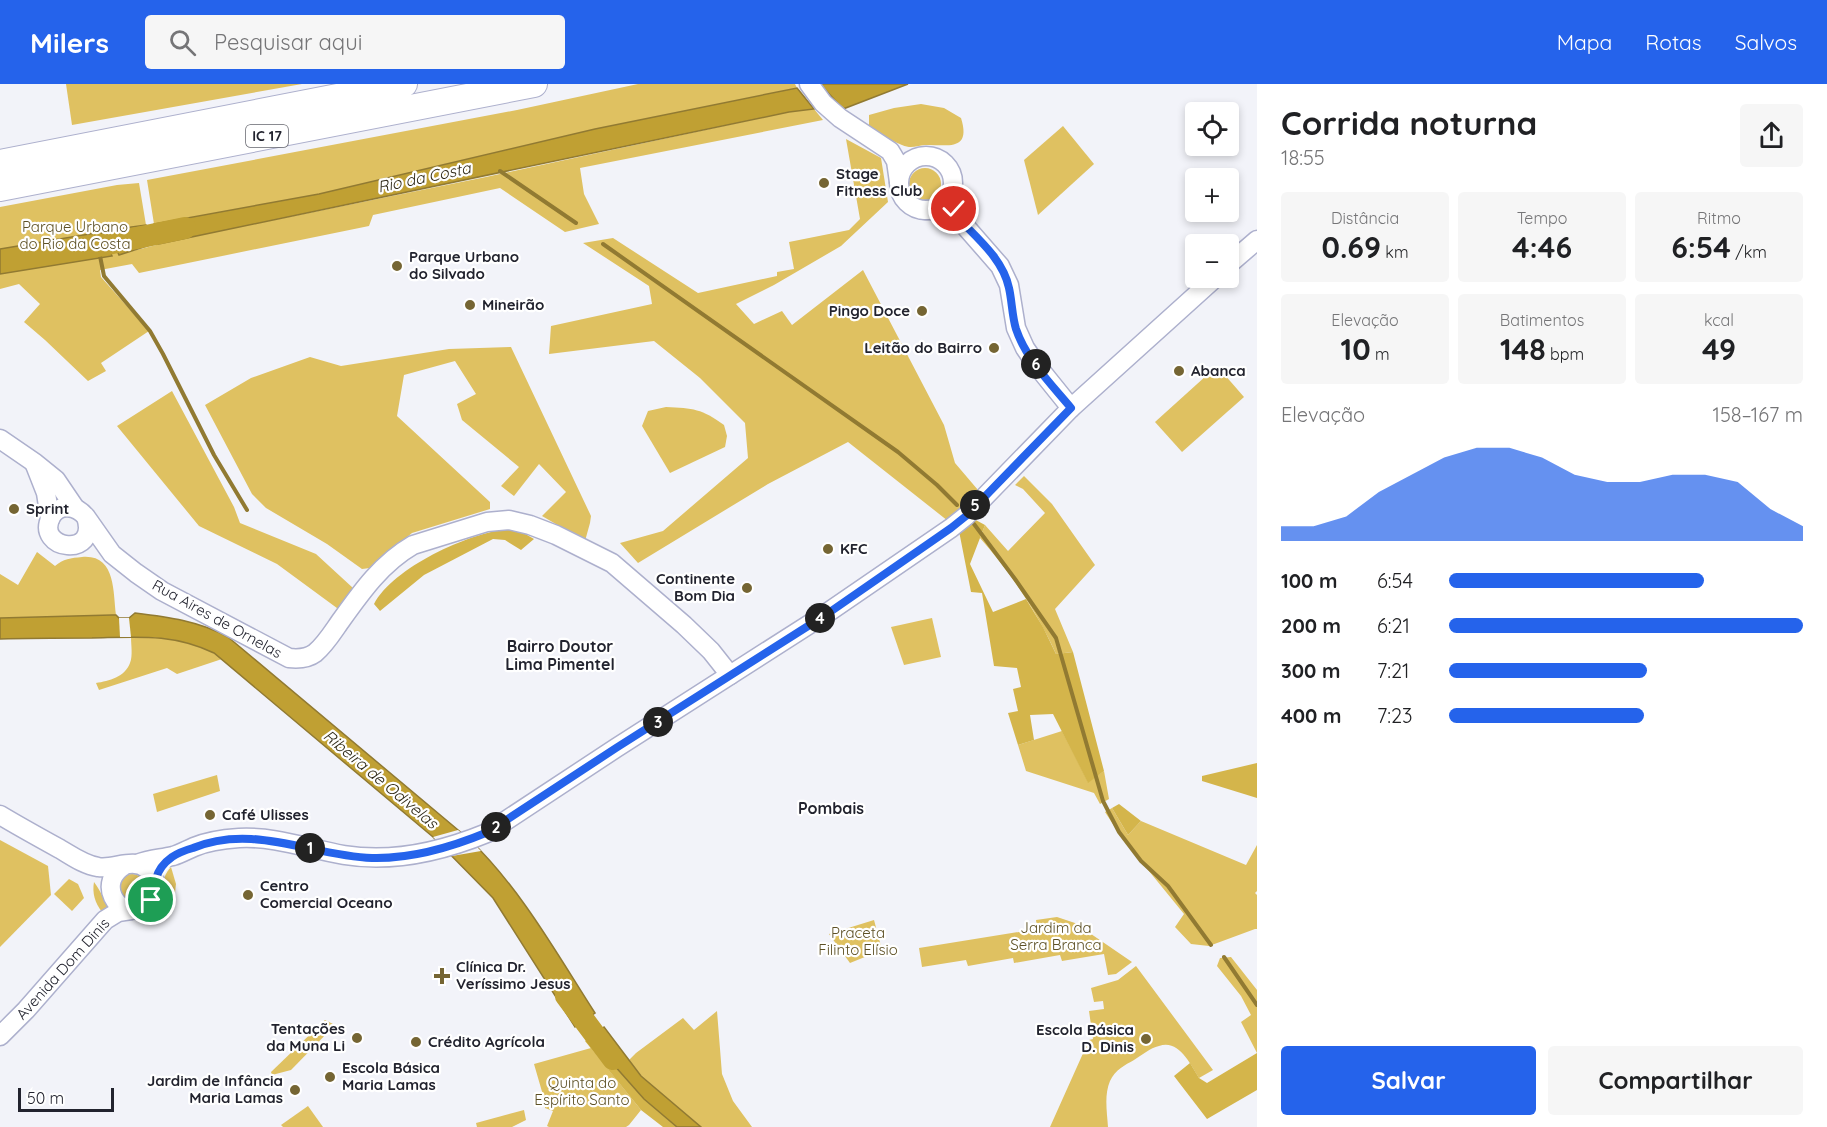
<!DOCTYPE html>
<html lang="pt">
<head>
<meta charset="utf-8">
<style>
	:root { --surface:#fff; --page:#f6f6f6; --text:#202124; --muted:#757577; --accent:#2563eb }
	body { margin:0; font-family:Quicksand,sans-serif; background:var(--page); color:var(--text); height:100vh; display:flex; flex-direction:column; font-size:22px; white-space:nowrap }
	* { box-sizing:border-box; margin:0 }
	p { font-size:20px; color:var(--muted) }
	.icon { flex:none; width:33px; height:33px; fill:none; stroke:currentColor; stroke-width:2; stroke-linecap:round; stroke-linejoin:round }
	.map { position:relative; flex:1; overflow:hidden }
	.panel { display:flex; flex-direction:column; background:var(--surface); width:570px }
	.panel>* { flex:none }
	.controls { position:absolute; left:1185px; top:18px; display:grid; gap:12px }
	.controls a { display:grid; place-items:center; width:54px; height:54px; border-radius:6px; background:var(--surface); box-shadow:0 3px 9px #0003; font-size:30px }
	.scale { position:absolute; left:18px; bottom:15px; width:96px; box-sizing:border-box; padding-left:6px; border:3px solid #22232e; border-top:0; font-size:16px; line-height:21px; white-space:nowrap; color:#22232e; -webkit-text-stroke:4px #fff; paint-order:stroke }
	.pin { position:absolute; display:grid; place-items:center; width:51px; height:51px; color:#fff; margin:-26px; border:3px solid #fff; border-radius:50%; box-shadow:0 2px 6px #0007 }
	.km { position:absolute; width:30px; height:30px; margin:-15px; border-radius:50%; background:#222; color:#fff; font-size:16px; line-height:30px; text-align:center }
	.round { display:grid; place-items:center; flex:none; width:63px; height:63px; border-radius:6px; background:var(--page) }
	.overview { display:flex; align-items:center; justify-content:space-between; height:102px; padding:0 24px }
	h1 { font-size:33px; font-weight:700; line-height:45px }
	.metrics { display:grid; grid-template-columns:repeat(3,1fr); gap:9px; height:102px; padding:6px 24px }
	.metrics div { display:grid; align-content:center; border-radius:6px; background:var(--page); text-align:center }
	.metrics b { font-size:30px; font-weight:700 }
	.metrics small { font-size:16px; font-weight:400 }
	.metrics p { font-size:16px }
	.chart { height:168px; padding:12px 24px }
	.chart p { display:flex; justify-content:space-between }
	.chart svg { width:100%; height:108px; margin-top:6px; fill:var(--accent); opacity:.7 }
	.action { display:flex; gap:12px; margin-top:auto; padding:12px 24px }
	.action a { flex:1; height:69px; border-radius:6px; background:var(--accent); color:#fff; font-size:24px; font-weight:700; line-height:69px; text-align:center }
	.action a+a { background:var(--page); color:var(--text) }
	ul { padding:0 24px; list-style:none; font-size:20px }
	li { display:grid; grid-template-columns:96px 72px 1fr; align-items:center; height:45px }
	li i { height:15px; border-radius:8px; background:var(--accent) }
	header { display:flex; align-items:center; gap:36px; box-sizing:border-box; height:84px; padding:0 30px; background:var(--accent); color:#fff }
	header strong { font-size:28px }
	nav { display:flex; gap:33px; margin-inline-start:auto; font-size:21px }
	.search { width:420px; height:54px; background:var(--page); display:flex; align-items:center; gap:15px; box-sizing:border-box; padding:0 21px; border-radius:6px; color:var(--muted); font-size:22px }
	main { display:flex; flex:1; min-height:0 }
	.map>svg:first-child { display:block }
	.green { fill:#dfc161 }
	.forest { fill:#d4b54b }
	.water { fill:#c0a033; stroke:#917a32; stroke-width:1.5 }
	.pier { fill:#f2f3f9 }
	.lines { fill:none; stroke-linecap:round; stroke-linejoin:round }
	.stream { stroke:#917a32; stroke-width:4 }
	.river { stroke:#c0a033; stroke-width:22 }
	.tertiary-casing { stroke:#adb0cd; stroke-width:21 }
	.trunk-casing { stroke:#adb0cd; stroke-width:28 }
	.tertiary { stroke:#fff; stroke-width:18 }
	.trunk { stroke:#fff; stroke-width:26 }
	.route-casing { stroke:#fff; stroke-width:12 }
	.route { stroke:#2563eb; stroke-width:8 }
	.poi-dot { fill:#756533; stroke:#fff; stroke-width:2 }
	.labels { text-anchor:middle; stroke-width:4.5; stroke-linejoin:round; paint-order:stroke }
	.shield { fill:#fff; stroke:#64656d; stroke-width:1.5 }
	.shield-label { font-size:14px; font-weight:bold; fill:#22232e }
	.poi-label { font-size:15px; font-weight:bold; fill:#22232e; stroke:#fff; text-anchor:start }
	.park-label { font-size:15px; fill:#5d5025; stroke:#fff }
	.street-label { font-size:15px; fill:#22232e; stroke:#fff }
	.water-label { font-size:16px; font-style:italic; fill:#2f2917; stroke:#fff }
	.neighbourhood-label { font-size:16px; font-weight:bold; fill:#22232e; stroke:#fff }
</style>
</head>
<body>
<header>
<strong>Milers</strong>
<div class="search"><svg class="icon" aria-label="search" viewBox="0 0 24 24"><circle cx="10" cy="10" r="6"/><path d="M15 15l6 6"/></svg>Pesquisar aqui</div>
<nav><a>Mapa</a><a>Rotas</a><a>Salvos</a></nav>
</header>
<main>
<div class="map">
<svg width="1257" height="1043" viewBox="0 0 1257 1043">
	<rect width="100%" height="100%" fill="#f2f3f9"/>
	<g class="green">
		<polygon points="66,0 302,0 72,41"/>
		<polygon points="638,0 795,0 797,4 595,45 319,110 154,140 147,96 517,26"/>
		<path d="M 921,20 L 944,24 L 961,34 C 972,69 945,60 925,61 C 916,62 911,65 902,61 C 891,57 880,50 869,44 L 869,31 L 894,24 Z"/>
		<polygon points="814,25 823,36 580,84 584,110 599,140 565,148 500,104 373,131 369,142 139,189 132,180 100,186 101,193 149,247 101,279 106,287 88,297 45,256 24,238 40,220 19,200 0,205 0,123 117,101 139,99 146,141 125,144 128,168 185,154 486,93 789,28"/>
		<polygon points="1063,42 1094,80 1038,131 1024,76"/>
		<polygon points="846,55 881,74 888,118 841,162 774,201 736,220 754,240 782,227 792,241 863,186 944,341 955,379 978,406 948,437 848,358 768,400 638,479 620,459 663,447 748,374 745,339 700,294 654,257 549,270 551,242 652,220 649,202 583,159 613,154 698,209 777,192 777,188 794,185 789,158 849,146 860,135"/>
		<circle cx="925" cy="100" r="16"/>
		<polygon points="511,263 591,432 590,439 585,457 542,432 566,408 539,380 514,412 501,402 519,383 462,336 457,320 476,310 455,277 404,291 397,332 490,418 490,425 412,449 370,484 362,485 327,460 266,424 252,410 205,321 251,294 310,273 341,282 449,265"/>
		<polygon points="1217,282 1244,313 1182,368 1155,338"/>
		<polygon points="172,307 234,423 240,439 316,470 353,504 341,527 277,480 199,442 117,342"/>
		<path d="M 666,323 C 693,324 702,325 724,341 L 727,352 L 725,363 L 670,389 L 642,342 L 648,327 Z"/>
		<path d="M 1024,392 L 1052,420 L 1095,481 L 1055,525 L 1073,568 L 1056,570 C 1037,528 1011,489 980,454 L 985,441 L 1008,467 L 1045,429 L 1023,405 L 1015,401 Z"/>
		<path d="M 37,468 L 55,482 C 63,475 71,474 82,473 C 116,470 113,508 116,531 L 0,534 L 0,490 L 18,501 Z"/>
		<polygon points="932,534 941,573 904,581 891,543"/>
		<path d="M 131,553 C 163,552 196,554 222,575 L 177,590 L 167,584 L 99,606 L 96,599 C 109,597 125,593 130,579 C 133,572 131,561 131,553 Z"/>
		<polygon points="1062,647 1088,698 1104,687 1109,715 1100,720 1094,709 1026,687 1018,661"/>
		<polygon points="217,691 220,707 157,728 153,710"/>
		<polygon points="1112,724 1128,751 1141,737 1246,781 1257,761 1257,807 1255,809 1257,811 1257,845 1255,845 1209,862 1191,860 1175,843 1184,830 1122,754 1105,728"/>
		<polygon points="0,756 48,782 51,811 0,863"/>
		<path d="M 171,783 L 176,800 L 174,817 C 161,807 160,795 171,783 Z"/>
		<circle cx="132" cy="803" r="13"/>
		<polygon points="69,795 78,800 84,814 72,827 54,810"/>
		<path d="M 94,798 C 101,807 104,817 111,826 L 102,828 C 95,819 92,809 94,798 Z"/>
		<polygon points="1057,833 1075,839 1132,878 1116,890 1108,891 1104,870 1062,877 1060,871 1014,879 1013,874 968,882 966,876 922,883 919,864 1037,845 1036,836"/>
		<polygon points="874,836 882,866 850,879 829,850"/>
		<polygon points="1231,873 1257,906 1257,969 1241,938 1251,931 1241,912 1217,882 1220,874"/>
		<path d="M 1136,882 L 1213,986 L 1199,994 C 1190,980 1179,955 1159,962 C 1150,964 1142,971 1134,976 C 1125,981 1115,986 1110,997 C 1104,1011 1107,1028 1108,1043 L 1050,1043 L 1089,956 L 1093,955 L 1089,927 L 1104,925 L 1103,917 L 1094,918 L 1091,904 L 1118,896 Z"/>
		<polygon points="717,927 722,990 733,1017 752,1043 701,1043 641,992 629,976 636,969 683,934 694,946"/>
		<polygon points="325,936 335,941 291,986 272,991 271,988"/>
		<polygon points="591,964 641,1026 629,1041 626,1043 549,1043 547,1042 553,1027 545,1024 545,1018 534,980"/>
		<polygon points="308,1022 323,1043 283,1043 281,1041"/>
		<polygon points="524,1026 526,1036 512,1043 477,1043 476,1039"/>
	</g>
	<g class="forest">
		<polygon points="972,434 985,441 970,480 993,528 1026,515 1043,543 1056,570 1073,568 1104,687 1088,699 1053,630 1030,631 1034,656 1018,661 1008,629 1018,627 1013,605 1021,603 1017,584 994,582 982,509 971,508 959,447"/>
		<path d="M 515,444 L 534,455 L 521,466 L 505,456 L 493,455 L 424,491 L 380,527 L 374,520 C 394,482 474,446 515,444 Z"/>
		<polygon points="1257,679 1257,714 1202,697 1202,692"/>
		<polygon points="1119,720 1141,737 1128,751 1112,724"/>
		<polygon points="590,954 644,1015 677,1043 663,1043 641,1026 585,957"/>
		<polygon points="1257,969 1257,1006 1207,1035 1174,992 1190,979 1199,994 1207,999"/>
	</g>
	<g class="water">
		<polygon points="820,0 908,0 843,25"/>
		<polygon points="797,4 814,25 789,28 158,160 154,140 319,110 595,45"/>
		<polygon points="146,141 150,161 119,171 108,146"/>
		<polygon points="101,148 112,172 0,190 0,165"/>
		<path d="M 135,529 C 168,533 199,537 228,553 L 470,756 C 521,805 557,870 595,929 L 575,943 L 493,814 L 433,753 L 214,569 C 172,549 137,553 92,554 C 62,554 31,554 0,555 L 0,534 L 112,531 L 116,531 L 119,534 L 129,534 Z"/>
		<polygon points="604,943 641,992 701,1043 677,1043 644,1015 590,954"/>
	</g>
	<g class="pier">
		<polygon points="119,534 129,534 131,553 120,553"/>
		<polygon points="458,746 470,756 481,767 452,772 433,753"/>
	</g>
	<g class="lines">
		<g class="stream">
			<polyline points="500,87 576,139"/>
			<polyline points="603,160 898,368 937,401 957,421"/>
			<polyline points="100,172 104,192 150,247 163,270 214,371 247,426"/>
			<polyline points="974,440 1015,495 1056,554 1103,717 1119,748 1141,777 1168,802 1211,861"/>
			<polyline points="1224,873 1257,921"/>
		</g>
		<g class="river">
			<polyline points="76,164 98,162 185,144"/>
			<polyline points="566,912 613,975"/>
		</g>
		<defs>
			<g id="tertiary">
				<polyline points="809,0 823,19 840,34 890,67 896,77 899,98"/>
				<circle cx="926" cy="99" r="27"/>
				<polyline points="925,126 937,126 948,129 958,134 1000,182 1009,201 1016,244 1025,264 1038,283 1071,324"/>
				<polyline points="1228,181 1257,156"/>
				<polyline points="0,355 35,379 56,396 75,424"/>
				<polyline points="35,381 46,409 50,435"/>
				<path d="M 86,433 C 100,475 34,466 51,433 C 59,418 77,422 86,433 L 112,470 L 136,489 L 162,507 L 289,574 C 298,575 307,575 315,569 C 326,560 334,546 342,535 C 362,507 382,479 413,461 L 487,438 L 509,436 L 530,441 L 556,451 L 612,479 L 684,541 L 711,567 L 730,591"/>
				<path d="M 0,731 C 20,743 40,754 60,765 C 72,772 84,781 98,783 C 114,786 133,773 147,785 C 160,795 158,816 143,823 C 116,836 96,797 125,781"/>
				<path d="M 137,780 C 150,775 160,775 173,772 C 180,770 187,766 194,763 C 208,757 224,755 239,754 C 275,752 309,765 344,771 C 392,779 443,767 487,749 L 616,664 L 827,529 L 951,444 L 966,432 L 1071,324 L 1215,194"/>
				<polyline points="0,952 26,926 105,836 118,828 131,826"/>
			</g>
			<g id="trunk">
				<polyline points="0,79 404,0"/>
				<polyline points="0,104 534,0"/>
			</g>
		</defs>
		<use href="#tertiary" class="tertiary-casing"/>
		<use href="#trunk" class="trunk-casing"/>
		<use href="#tertiary" class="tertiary"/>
		<use href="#trunk" class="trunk"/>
	</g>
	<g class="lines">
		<defs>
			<path id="route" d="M 151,816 C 156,808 154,803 156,795 C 158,786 165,778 172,773 C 178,769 186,766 193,764 C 253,739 312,772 372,774 C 411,775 452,763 488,748 L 616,664 L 827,530 L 951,444 L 966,432 L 1071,324 C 1051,300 1026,275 1016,245 C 1012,232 1012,217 1009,204 C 1003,175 977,154 958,134 L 954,125"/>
		</defs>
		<use href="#route" class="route-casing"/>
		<use href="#route" class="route"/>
	</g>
	<g class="poi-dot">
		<circle cx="824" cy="99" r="6"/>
		<circle cx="397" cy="182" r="6"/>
		<circle cx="470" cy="221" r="6"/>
		<circle cx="922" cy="227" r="6"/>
		<circle cx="994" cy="264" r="6"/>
		<circle cx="1179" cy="287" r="6"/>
		<circle cx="14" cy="425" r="6"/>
		<circle cx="828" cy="465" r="6"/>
		<circle cx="747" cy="504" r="6"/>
		<circle cx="210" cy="731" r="6"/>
		<circle cx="248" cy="811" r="6"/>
		<path d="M439 883h6v6h6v6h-6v6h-6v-6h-6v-6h6z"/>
		<circle cx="357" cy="954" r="6"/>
		<circle cx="1146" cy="955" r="6"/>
		<circle cx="416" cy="958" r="6"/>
		<circle cx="330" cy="993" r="6"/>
		<circle cx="295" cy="1006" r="6"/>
	</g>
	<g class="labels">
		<rect class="shield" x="246" y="41" width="42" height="22" rx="4.5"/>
		<g class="shield-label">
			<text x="267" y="57">IC 17</text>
		</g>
		<g class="poi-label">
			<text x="836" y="95">Stage<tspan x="836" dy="17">Fitness Club</tspan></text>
			<text x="409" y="178">Parque Urbano<tspan x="409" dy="17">do Silvado</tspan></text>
			<text x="482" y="226">Mineirão</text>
			<text x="910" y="232" text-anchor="end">Pingo Doce</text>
			<text x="982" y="269" text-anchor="end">Leitão do Bairro</text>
			<text x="1191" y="292">Abanca</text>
			<text x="26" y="430">Sprint</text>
			<text x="840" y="470">KFC</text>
			<text x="735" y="500" text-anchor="end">Continente<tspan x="735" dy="17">Bom Dia</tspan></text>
			<text x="222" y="736">Café Ulisses</text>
			<text x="260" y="807">Centro<tspan x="260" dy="17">Comercial Oceano</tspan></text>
			<text x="456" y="888">Clínica Dr.<tspan x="456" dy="17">Veríssimo Jesus</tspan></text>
			<text x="345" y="950" text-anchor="end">Tentações<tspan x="345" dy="17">da Muna Li</tspan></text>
			<text x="1134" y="951" text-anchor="end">Escola Básica<tspan x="1134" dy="17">D. Dinis</tspan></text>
			<text x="428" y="963">Crédito Agrícola</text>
			<text x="342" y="989">Escola Básica<tspan x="342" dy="17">Maria Lamas</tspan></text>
			<text x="283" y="1002" text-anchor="end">Jardim de Infância<tspan x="283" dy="17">Maria Lamas</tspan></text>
		</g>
		<g class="park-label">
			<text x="75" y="148">Parque Urbano<tspan x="75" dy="17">do Rio da Costa</tspan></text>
			<text x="1056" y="849">Jardim da<tspan x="1056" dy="17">Serra Branca</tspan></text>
			<text x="858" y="854">Praceta<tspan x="858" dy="17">Filinto Elísio</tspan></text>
			<text x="582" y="1004">Quinta do<tspan x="582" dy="17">Espírito Santo</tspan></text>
		</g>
		<g class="street-label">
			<text transform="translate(217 535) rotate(29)" y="5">Rua Aires de Ornelas</text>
			<text transform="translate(63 885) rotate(-48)" y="5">Avenida Dom Dinis</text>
		</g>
		<g class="water-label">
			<text transform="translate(424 93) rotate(-12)" y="6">Rio da Costa</text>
			<text transform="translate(381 695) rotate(40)" y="6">Ribeira de Odivelas</text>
		</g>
		<g class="neighbourhood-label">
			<text x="560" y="568">Bairro Doutor<tspan x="560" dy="18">Lima Pimentel</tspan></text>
			<text x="831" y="730">Pombais</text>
		</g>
	</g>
</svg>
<div class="controls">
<a><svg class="icon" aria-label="locate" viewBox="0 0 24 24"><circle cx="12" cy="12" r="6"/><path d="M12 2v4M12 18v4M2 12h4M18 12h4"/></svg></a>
<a>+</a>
<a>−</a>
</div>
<div class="scale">50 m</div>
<div class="pin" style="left:151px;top:816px;background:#1e9e55"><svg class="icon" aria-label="arrive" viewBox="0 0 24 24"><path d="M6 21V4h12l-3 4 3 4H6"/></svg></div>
<div class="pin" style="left:954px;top:125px;background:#d93025"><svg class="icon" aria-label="check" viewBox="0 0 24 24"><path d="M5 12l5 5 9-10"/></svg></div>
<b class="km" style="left:310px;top:764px">1</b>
<b class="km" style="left:496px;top:743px">2</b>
<b class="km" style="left:658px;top:638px">3</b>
<b class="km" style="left:820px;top:534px">4</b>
<b class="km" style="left:975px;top:421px">5</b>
<b class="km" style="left:1036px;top:280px">6</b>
</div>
<section class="panel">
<div class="overview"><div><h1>Corrida noturna</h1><p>18:55</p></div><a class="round"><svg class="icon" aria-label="share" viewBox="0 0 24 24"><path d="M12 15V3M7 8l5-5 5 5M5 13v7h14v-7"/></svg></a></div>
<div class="metrics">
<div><p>Distância</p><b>0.69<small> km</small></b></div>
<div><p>Tempo</p><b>4:46</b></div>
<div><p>Ritmo</p><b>6:54<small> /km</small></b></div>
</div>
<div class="metrics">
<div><p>Elevação</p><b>10<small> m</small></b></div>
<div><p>Batimentos</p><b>148<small> bpm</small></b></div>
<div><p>kcal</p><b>49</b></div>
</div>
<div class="chart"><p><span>Elevação</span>158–167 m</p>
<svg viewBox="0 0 160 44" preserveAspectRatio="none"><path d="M0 44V38L10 38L20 34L30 24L40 17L50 10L60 6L70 6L80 10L90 17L100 20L110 20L120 17L130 17L140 20L150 31L160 38V44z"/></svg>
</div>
<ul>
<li><b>100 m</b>6:54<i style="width:72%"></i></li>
<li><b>200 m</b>6:21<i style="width:100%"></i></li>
<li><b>300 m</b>7:21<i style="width:56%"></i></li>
<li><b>400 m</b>7:23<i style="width:55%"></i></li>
</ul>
<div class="action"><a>Salvar</a><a>Compartilhar</a></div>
</section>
</main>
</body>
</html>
